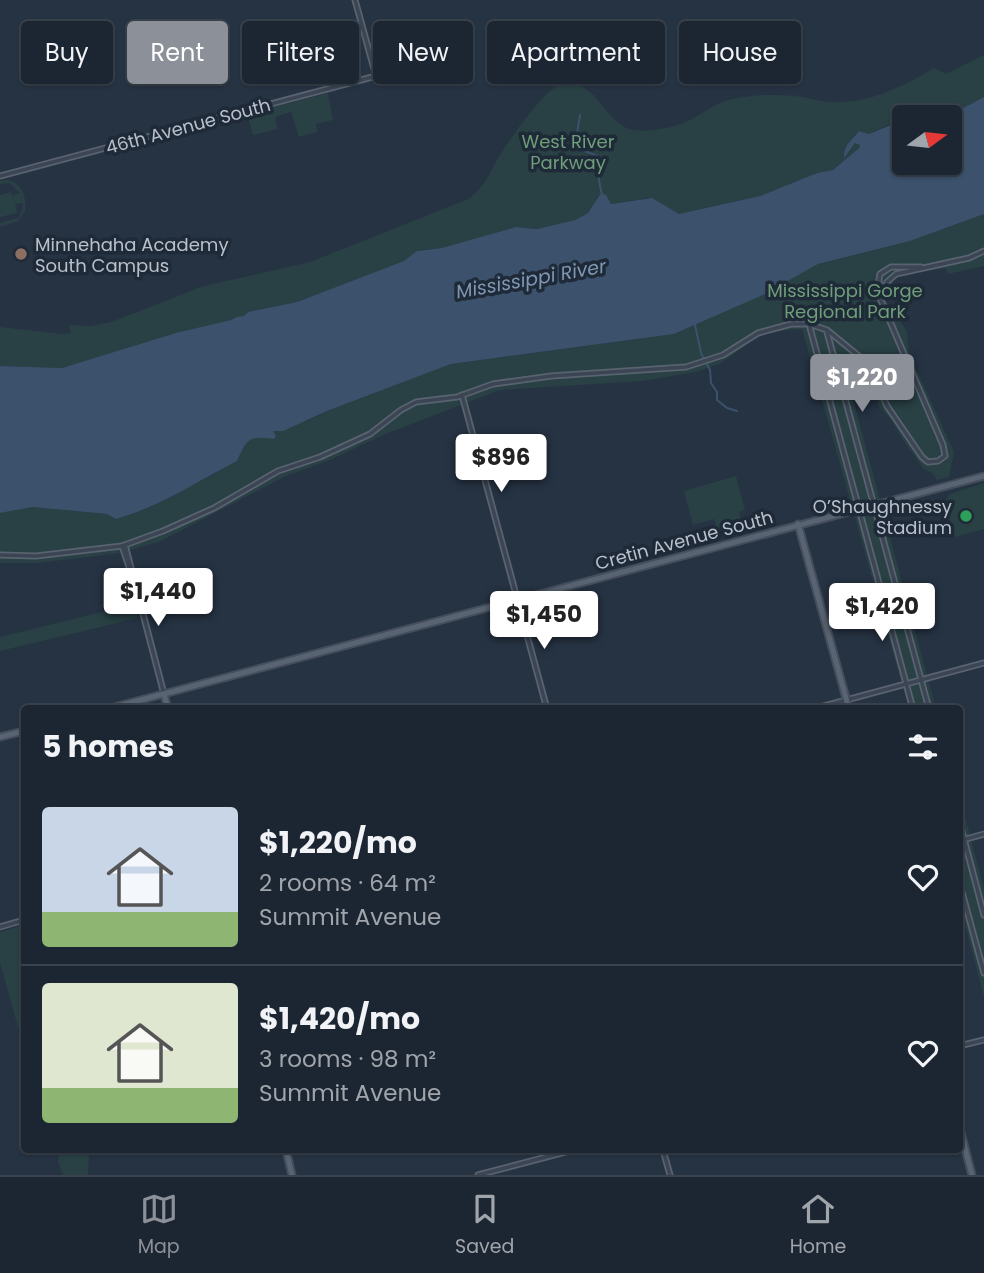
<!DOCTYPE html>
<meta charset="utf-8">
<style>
body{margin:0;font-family:Poppins,sans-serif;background:#29323e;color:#f1f3f6;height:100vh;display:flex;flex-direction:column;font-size:26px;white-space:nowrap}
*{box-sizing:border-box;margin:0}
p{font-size:23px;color:#a0a5ac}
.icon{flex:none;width:38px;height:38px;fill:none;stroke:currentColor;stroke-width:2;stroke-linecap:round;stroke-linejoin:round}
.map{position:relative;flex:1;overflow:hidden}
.panel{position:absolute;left:21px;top:705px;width:942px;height:448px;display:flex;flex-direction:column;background:#1c2632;border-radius:7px;box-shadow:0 2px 5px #0004,0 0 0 2px #3a434d}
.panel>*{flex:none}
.banner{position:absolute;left:21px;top:21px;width:943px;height:63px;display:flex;gap:14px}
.needle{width:46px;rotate:75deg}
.fabs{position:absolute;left:892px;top:105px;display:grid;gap:14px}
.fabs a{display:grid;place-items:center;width:70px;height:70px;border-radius:7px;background:#1c2632;box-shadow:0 2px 5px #0004,0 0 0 2px #3a434d;font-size:35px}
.price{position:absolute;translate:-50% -60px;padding:0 16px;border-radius:7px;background:#fff;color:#222;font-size:23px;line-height:46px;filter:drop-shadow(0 2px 4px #0008)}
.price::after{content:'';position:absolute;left:50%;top:42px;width:21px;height:16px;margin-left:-10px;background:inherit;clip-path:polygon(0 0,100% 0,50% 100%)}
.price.on{background:#8c9099;color:#fff}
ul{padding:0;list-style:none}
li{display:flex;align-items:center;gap:21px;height:175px;padding:0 21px}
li+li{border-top:2px solid #3a434d}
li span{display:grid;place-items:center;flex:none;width:196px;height:140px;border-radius:7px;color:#555}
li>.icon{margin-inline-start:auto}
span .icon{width:84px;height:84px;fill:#fffc;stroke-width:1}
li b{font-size:30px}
h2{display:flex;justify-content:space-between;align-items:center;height:84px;padding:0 21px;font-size:30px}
.pill{padding:0 24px;border-radius:7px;background:#1c2632;box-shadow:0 2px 5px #0004,0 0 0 2px #3a434d;font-size:24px;line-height:63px}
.pill.on{background:#8c9099;color:#fff}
.tabs{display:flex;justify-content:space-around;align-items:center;height:98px;border-top:2px solid #3a434d;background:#1c2632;font-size:19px;color:#a0a5ac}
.tabs a{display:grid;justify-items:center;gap:4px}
.tabs .on{color:#8c9099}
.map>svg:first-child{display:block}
.green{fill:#294144}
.water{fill:#3c516c}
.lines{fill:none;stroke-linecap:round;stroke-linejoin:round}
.stream{stroke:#3c516c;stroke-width:2}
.minor-casing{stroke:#596370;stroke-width:7}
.major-casing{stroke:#454e5c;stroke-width:9}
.minor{stroke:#3b4553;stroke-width:3.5}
.major{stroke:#596472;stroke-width:5}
.education-dot{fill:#8d6e63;stroke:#1f2a38;stroke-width:2.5}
.leisure-dot{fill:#2e9e5b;stroke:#1f2a38;stroke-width:2.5}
.labels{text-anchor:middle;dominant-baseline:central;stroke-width:7;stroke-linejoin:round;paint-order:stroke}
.street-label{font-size:18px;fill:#b8c0cc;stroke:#1f2a38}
.park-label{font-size:18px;fill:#6f9e79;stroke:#1f2a38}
.poi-label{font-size:18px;fill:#b8c0cc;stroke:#1f2a38;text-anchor:start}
.water-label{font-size:19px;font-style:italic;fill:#7f97b3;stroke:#1f2a38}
</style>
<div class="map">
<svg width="984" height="1175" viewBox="0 0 984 1175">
<rect width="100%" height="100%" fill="#263343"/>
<!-- green -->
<g class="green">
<path d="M 712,24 L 722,24 L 729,28 L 731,47 C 723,60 706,83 688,81 L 678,70 C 673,48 693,31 712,24 Z"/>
<path d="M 984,55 L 984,97 L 946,117 L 922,117 L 931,113 L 905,117 L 869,134 L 859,131 C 852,139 842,146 844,157 L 855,142 L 860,145 L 859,148 L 833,170 L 817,173 L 760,196 L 679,214 L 648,198 L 611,204 L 597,197 L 596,203 L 588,213 L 575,220 L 537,229 L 516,227 L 464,243 L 442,248 L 420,250 L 405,261 L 297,302 L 248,312 L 244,316 L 62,368 L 0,366 L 0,327 L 63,334 L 71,333 L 69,325 L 91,326 L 111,322 L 204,286 L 310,262 L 468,199 C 483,189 487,177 496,162 C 506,144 543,90 560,85 C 594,73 605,125 633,130 C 651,133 679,127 695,117 C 706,111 716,104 728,100 C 750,94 780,94 803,97 C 813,99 824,102 834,102 C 870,103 904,86 934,68 L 946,74 Z"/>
<path d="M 328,93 L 333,120 L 316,124 L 317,132 L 299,137 L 291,112 L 275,117 L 278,129 L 253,135 L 247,114 Z"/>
<path d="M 7,180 C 22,183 27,197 25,211 L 18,221 L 0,227 L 0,223 L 18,218 L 22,211 L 23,203 L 15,204 L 17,213 L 0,217 L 0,195 L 11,192 L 14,201 L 13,195 L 20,193 L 10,183 L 0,184 L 0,181 Z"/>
<path d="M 984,214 L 984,266 L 948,274 L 946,268 L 897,275 L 886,295 L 886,301 L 907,331 L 909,353 L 954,452 L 949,477 L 937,480 L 932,473 L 923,468 L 903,440 L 891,419 L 879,406 L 871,375 L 857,363 L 843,362 L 936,709 L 909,709 L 802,329 L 769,332 L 756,338 L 721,363 L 696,372 L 643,381 L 500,390 L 383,435 L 330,460 L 286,476 L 161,541 L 120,553 L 38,563 L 0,563 L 0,513 L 33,507 L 107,514 L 116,519 C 161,507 196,482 237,461 C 244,445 248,432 269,438 L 273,434 L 272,431 C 291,425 310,421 327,411 L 451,364 L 674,334 L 763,295 L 818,264 L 910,241 Z"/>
<path d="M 736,476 L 745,510 L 739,512 L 743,525 L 716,533 L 715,519 L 693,525 L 684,491 Z"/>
<path d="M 984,483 L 984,529 L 955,537 L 945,502 L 950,494 Z"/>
<path d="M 134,604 L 138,618 L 0,651 L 0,637 Z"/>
<path d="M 959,794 L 984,889 L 984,997 L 959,901 Z"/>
<path d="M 24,925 L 24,1048 L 0,963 L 0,932 Z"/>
<path d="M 59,1153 L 87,1153 L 89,1155 L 88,1175 L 63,1175 L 58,1161 Z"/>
</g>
<!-- water -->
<path class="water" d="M 984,97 L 984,214 L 910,241 L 818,264 L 763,295 L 674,334 L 451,364 L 327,411 L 283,431 L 273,431 L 276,436 L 274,439 C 248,435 247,439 237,461 C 196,482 162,506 116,519 L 107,514 L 33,507 L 0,513 L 0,366 L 62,368 L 176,333 L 231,320 L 237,317 L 244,316 L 248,312 L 297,302 L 404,261 L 417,251 L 442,248 L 516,227 L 537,229 L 575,220 L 588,213 L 601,193 L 606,195 L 611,204 L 652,198 L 679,214 L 760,196 L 817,173 L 833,170 L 859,148 L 860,145 L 855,143 L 844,158 C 843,145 851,141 859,131 L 869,134 L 905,119 L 905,131 L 891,136 L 901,141 L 905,140 L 905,163 L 950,163 L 950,117 L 946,117 Z"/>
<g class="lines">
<!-- stream -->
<g class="stream">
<path d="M 580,115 L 575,145 L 582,150 L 598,156 C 597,169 599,183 602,195"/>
<path d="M 695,325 L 701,353 L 710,370 L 711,383 L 717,392 L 717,400 L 727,408 L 737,411"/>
</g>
<defs>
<g id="minor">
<path d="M 0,176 L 376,76 L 355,0"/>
<path d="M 882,296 L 887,282 L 896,274 L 969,258 L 984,251"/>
<path d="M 809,324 L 913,709"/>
<path d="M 827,332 L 929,709"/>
<path d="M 462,395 L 547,709"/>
<path d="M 125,545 L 164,694"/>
<path d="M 122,546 L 129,567"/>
<path d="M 0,555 L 36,556 L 122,546 L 163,531 L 214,508 L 278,471 L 320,457 L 370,434 L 401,410 L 416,402 L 457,397 L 493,384 L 551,376 L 686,367 L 723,355 L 758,333 L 791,324 L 809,324 L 827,330 L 860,357 L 873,375 L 887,406 L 922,457 L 928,462 L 938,461 L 945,456 L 943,445 L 880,298 L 879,280 L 880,274 L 891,267 L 921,267"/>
<path d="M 813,709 L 984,663"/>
<path d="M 959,820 L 984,915"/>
<path d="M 959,841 L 984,834"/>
<path d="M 959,881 L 984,973"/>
<path d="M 0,927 L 24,920"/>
<path d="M 959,1046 L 984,1040"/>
<path d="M 663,1150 L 670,1175"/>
<path d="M 478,1175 L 573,1150"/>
</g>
<g id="major">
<path d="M 798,524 L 849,709"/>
<path d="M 164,694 L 168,709"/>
<path d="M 107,709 L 984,476"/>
<path d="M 0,737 L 24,731"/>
<path d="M 959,1125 L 972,1175"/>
<path d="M 286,1150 L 292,1175"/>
</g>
</defs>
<!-- minor casing -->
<use href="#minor" class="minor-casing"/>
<!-- major casing -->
<use href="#major" class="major-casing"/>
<!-- minor -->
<use href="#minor" class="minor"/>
<!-- major -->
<use href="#major" class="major"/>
</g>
<!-- markers -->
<circle class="education-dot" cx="21" cy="254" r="7"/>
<circle class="leisure-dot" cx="966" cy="516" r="7"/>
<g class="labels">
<!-- street labels -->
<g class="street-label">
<text transform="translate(188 126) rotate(-15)">46th Avenue South</text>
<text transform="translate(684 540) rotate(-15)">Cretin Avenue South</text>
</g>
<!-- park labels -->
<g class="park-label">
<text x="568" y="141">West River<tspan x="568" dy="21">Parkway</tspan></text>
<text x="845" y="290">Mississippi Gorge<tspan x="845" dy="21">Regional Park</tspan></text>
</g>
<!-- poi labels -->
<g class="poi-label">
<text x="35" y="244">Minnehaha Academy<tspan x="35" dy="21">South Campus</tspan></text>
<text x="952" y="506" text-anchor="end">O’Shaughnessy<tspan x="952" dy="21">Stadium</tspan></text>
</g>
<!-- water labels -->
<g class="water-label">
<text transform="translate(531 279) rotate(-10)">Mississippi River</text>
</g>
</g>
</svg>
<div class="fabs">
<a><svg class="needle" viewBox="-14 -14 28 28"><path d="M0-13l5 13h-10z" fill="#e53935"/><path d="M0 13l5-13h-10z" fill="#a0a5ac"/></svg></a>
</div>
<b class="price on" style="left:862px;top:414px">$1,220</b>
<b class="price" style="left:501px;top:494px">$896</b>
<b class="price" style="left:158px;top:628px">$1,440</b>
<b class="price" style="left:882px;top:643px">$1,420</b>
<b class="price" style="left:544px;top:651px">$1,450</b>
<div class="banner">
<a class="pill">Buy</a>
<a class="pill on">Rent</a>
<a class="pill">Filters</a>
<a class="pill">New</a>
<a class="pill">Apartment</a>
<a class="pill">House</a>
</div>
<section class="panel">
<h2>5 homes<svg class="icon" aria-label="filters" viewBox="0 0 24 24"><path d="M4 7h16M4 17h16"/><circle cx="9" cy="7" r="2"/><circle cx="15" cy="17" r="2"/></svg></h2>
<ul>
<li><span style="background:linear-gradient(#c9d6e8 75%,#8fb573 0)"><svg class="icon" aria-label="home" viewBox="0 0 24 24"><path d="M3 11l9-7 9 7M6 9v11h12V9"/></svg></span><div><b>$1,220/mo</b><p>2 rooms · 64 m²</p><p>Summit Avenue</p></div><svg class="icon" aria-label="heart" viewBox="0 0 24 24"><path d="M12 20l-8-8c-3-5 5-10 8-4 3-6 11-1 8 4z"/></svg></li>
<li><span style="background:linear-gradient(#dfe7d0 75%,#8fb573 0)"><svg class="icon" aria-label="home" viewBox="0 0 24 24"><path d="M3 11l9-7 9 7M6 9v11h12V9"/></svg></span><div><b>$1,420/mo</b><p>3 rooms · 98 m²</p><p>Summit Avenue</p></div><svg class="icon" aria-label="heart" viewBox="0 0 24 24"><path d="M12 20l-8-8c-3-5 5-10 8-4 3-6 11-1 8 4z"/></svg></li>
</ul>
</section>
</div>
<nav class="tabs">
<a class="on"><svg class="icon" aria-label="map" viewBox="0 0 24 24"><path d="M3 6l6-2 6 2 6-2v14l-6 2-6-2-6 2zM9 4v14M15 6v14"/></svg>Map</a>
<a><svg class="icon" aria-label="saved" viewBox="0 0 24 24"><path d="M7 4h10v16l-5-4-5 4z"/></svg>Saved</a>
<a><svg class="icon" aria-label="home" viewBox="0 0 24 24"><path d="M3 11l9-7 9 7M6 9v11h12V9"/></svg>Home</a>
</nav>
